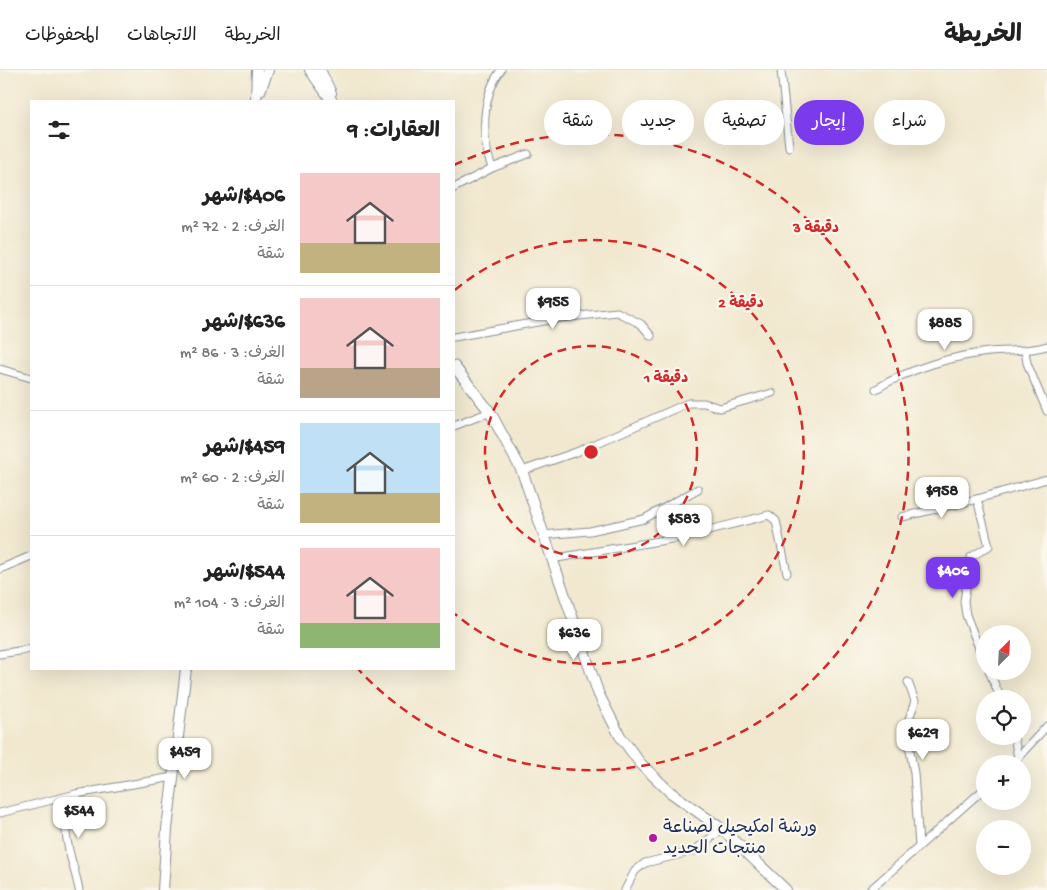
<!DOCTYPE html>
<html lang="ar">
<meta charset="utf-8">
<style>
body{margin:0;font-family:"Gochi Hand","Playpen Sans Arabic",sans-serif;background:#f2f2f2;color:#222;direction:rtl;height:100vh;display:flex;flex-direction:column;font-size:19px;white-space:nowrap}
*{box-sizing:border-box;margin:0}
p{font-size:16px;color:#767676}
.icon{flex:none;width:28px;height:28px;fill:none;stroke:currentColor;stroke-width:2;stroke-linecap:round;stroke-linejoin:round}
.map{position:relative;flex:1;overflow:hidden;direction:ltr}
.sheet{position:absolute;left:30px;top:30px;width:425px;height:570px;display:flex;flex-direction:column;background:#fff;border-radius:0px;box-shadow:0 5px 20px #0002;direction:rtl}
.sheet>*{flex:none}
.guide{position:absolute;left:470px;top:30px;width:475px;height:45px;direction:rtl;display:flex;gap:10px}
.needle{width:32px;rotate:24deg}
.fabs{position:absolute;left:976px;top:555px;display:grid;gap:10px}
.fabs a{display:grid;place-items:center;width:55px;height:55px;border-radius:50%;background:#fff;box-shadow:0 5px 20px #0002;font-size:25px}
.price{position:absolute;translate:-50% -42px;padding:0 11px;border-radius:10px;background:#fff;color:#222;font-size:16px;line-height:32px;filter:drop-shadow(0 1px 2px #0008)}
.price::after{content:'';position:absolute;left:50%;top:30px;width:15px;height:11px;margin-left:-8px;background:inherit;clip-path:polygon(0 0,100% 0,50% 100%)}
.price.on{background:#7c3aed;color:#fff}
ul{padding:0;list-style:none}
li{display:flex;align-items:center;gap:15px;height:125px;padding:0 15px}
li+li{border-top:1px solid #e0e0e0}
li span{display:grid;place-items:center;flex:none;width:140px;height:100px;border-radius:0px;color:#555}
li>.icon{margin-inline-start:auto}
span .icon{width:60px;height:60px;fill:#fffc;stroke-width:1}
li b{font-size:21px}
h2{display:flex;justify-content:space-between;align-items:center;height:60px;padding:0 15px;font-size:21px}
.chip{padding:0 18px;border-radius:22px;background:#fff;box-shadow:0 5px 20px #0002;font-size:18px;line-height:45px}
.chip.on{background:#7c3aed;color:#fff}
header{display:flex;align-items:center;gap:30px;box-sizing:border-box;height:70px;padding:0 25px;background:#fff;border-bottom:1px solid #e0e0e0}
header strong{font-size:24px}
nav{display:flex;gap:28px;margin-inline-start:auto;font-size:18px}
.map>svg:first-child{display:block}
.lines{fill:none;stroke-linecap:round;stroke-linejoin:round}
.street-casing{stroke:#868c96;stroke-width:9}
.secondary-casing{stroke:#868c96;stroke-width:12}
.street{stroke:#fff;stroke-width:7}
.secondary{stroke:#fff;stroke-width:10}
.ring{fill:none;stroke:#d62828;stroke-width:2.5;stroke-dasharray:9 6}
.poi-dot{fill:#b5179e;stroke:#fbf7ec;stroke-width:2}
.labels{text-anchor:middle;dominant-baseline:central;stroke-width:4.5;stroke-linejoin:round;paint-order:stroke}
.poi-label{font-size:18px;fill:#1b2f5e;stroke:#fbf7ec;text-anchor:start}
.centre{fill:#d62828;stroke:#fbf7ec;stroke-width:2.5}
.ring-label{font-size:15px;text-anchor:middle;font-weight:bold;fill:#d62828;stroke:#fbf7ec;stroke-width:4.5;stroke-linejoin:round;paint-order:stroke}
</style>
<header>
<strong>الخريطة</strong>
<nav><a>الخريطة</a><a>الاتجاهات</a><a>المحفوظات</a></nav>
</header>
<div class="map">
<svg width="1047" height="820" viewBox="0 0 1047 820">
<rect width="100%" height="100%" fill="#fbf7ec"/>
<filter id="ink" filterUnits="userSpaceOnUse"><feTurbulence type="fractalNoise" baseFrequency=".02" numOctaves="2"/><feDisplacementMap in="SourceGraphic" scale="10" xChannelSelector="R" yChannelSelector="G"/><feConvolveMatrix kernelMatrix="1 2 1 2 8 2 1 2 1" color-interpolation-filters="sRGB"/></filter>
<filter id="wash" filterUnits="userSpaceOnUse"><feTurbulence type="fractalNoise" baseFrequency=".0096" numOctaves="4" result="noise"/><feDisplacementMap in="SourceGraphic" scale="20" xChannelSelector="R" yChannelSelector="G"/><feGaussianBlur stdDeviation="1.12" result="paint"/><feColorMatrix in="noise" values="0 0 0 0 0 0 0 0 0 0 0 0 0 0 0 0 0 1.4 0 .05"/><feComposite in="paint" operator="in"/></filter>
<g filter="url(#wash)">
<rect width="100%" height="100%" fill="#f1e8cf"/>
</g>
<g filter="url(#ink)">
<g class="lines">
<defs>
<g id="street">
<path d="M 781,0 L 789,77"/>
<path d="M 492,98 C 481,68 481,27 501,0"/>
<path d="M 454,118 L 492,98 L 528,84"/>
<path d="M 454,267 L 560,248 L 617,242 L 641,254 L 651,266"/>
<path d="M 1025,281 L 1027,293 L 1047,341"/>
<path d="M 0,299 L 31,308"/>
<path d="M 876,319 C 909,299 952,286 989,282 C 1009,280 1028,282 1047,276"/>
<path d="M 454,356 L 490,342"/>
<path d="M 522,401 L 579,381 L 688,333 L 704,333 L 720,338 L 772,323"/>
<path d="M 902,447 L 977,429"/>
<path d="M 543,465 L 590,461 L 644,449 L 698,419"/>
<path d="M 551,489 L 677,468 L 769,445 L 776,451 L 787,503"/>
<path d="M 0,499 L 31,486"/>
<path d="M 0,584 L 31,579"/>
<path d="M 985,593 L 966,545 L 964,531 L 971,487 L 989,476 L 977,429 L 1047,409"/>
<path d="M 989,601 L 1001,629"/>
<path d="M 908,612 L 915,631 L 906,658 L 914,703 L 919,776"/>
<path d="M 1014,666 L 1018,688"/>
<path d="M 1012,694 L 1047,656"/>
<path d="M 76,724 C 79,737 66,745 66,757 C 65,776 76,801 79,820"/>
<path d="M 0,743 L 76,724 L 173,707"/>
<path d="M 625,820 L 635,801 L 645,793 L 694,781 L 722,759"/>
<path d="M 870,820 L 985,718"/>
</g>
<g id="secondary">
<path d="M 310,0 L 332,31"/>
<path d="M 320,0 L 331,23"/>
<path d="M 260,21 L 268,0"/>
<path d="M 256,31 L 257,0"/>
<path d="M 454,296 L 490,342 L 522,401 L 599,625 L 620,666 L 640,693 L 670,722 L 722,759 L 786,820"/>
<path d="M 163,820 L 167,759 L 186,599"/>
</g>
</defs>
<!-- street casing -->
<use href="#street" class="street-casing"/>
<!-- secondary casing -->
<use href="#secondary" class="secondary-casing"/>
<!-- street -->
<use href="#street" class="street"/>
<!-- secondary -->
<use href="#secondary" class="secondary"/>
</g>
</g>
<!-- distance rings -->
<g class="ring">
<circle cx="591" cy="382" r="106"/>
<path d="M455 220A212 212 0 1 1 455 544"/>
<path d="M454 95A318 318 0 1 1 358 599"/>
</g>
<!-- markers -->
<circle class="poi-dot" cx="653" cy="768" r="5"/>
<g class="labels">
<!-- poi labels -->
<g class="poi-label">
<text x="663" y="758">ورشة امكيحيل لصناعة<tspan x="663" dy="21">منتجات الحديد</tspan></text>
</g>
</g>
<circle cx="591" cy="382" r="8" class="centre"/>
<g class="ring-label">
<text x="816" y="162">3 دقيقة</text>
<text x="741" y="237">2 دقيقة</text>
<text x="666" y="312">1 دقيقة</text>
</g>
</svg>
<div class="fabs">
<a><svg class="needle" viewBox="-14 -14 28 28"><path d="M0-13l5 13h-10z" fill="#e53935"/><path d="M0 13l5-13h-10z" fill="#767676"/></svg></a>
<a><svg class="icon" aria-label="locate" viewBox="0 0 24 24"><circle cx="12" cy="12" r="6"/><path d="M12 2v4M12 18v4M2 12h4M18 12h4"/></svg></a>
<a>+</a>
<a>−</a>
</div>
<b class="price" style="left:553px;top:260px">$955</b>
<b class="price" style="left:945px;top:281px">$885</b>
<b class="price" style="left:942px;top:449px">$958</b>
<b class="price" style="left:684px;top:477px">$583</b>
<b class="price on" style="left:953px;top:529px">$406</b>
<b class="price" style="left:574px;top:591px">$636</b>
<b class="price" style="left:923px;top:691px">$629</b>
<b class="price" style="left:185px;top:710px">$459</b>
<b class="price" style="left:79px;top:769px">$544</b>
<div class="guide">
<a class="chip">شراء</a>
<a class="chip on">إيجار</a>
<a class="chip">تصفية</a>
<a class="chip">جديد</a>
<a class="chip">شقة</a>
</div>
<section class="sheet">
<h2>العقارات: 9<svg class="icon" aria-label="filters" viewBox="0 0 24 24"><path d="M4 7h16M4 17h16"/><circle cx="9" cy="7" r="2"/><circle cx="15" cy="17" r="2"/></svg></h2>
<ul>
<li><span style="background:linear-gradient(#f6c9c9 70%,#c2b280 0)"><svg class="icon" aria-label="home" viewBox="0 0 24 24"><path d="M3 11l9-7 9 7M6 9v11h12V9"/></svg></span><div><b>$406/شهر</b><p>الغرف: 2 · 72 m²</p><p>شقة</p></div></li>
<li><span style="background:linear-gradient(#f6c9c9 70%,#b9a48a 0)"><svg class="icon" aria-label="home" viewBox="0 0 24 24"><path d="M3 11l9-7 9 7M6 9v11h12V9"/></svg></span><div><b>$636/شهر</b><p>الغرف: 3 · 86 m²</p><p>شقة</p></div></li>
<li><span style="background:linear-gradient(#bfe0f5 70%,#c2b280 0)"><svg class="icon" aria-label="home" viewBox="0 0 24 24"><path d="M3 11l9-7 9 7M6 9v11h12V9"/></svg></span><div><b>$459/شهر</b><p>الغرف: 2 · 60 m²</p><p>شقة</p></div></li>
<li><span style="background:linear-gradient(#f6c9c9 75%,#8fb573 0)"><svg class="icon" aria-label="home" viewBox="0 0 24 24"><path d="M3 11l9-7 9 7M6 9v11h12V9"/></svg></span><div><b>$544/شهر</b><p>الغرف: 3 · 104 m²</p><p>شقة</p></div></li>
</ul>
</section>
</div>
